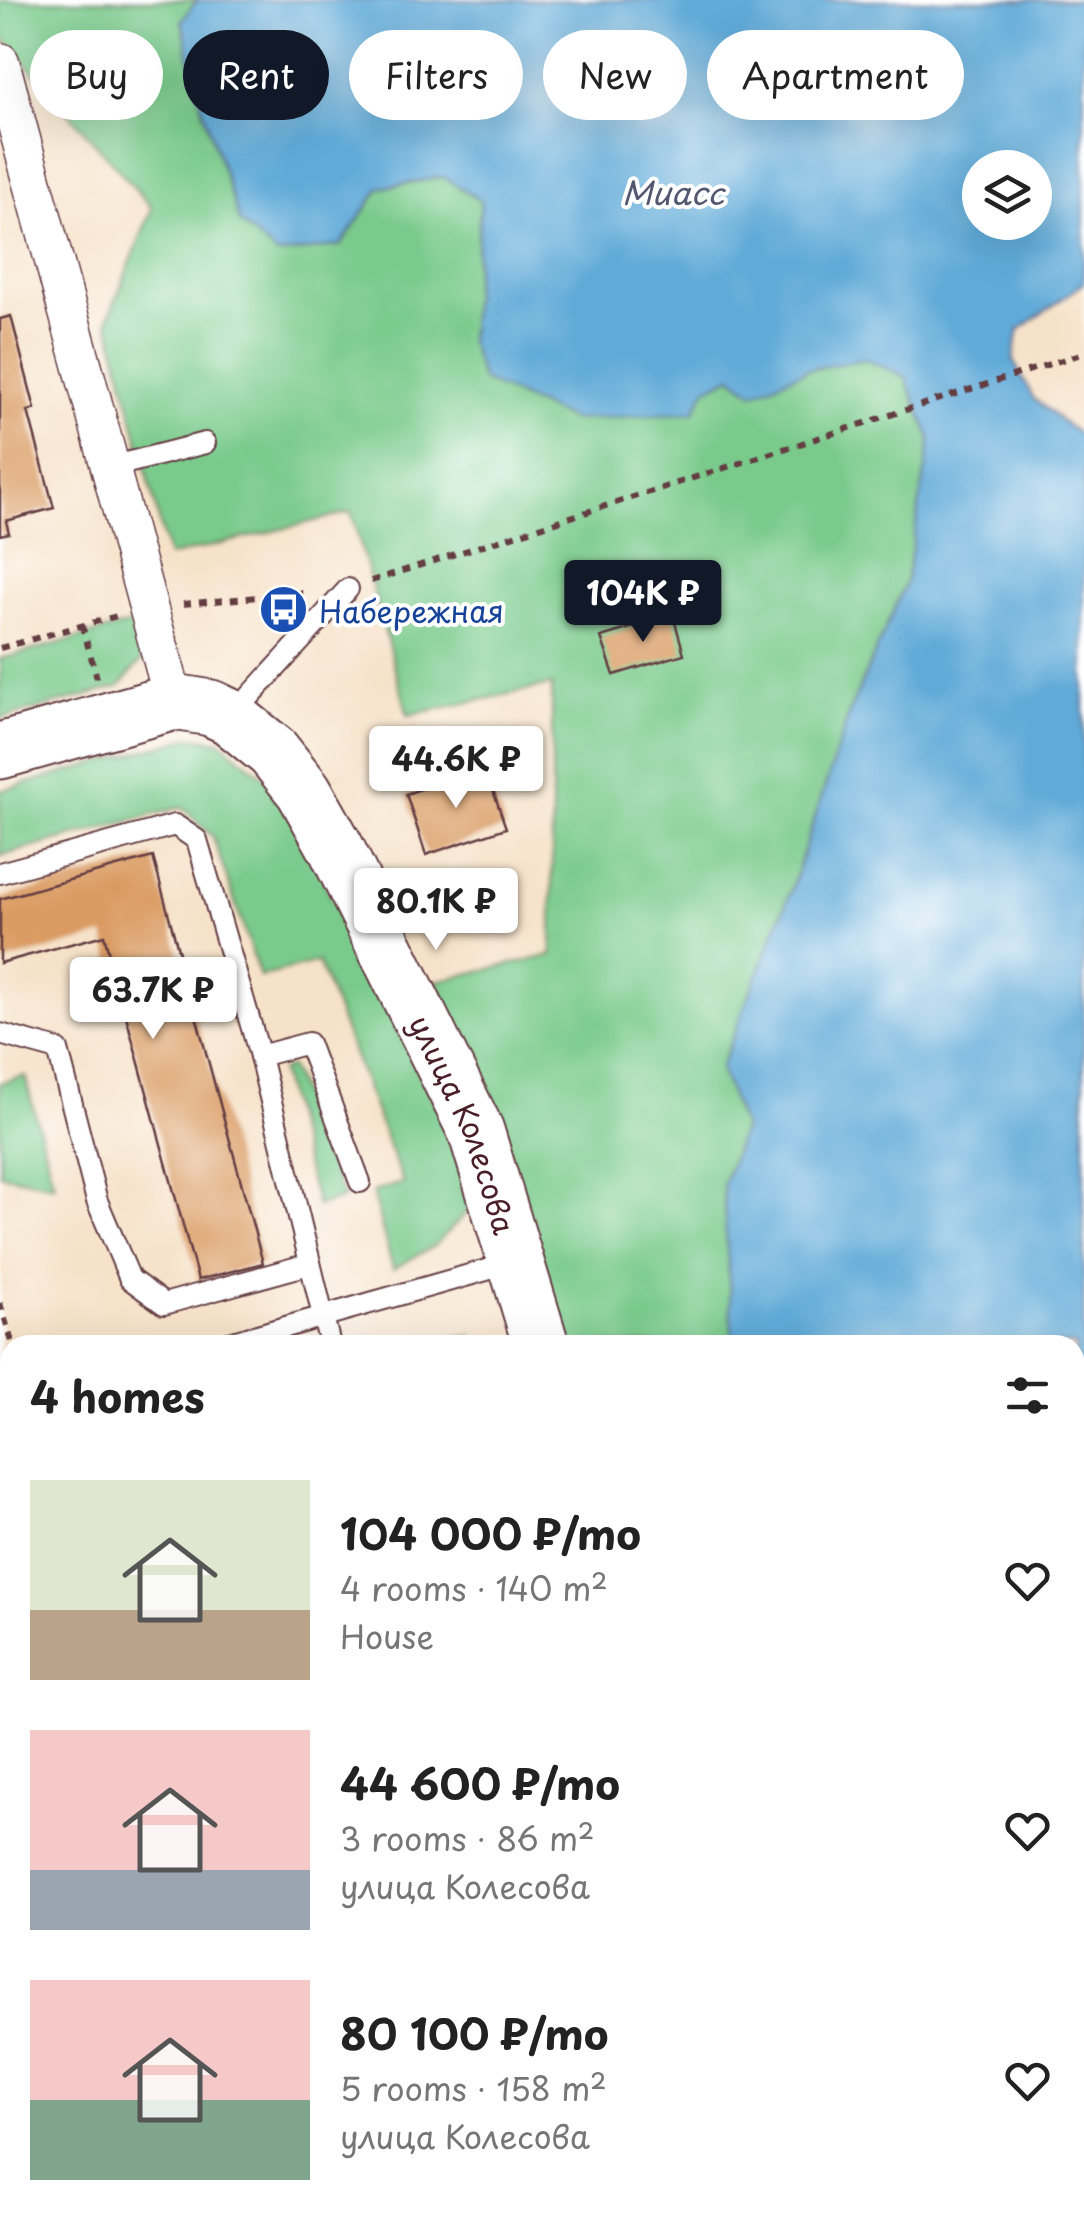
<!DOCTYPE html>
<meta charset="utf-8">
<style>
body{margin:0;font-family:"Playpen Sans",sans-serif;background:#f2f2f2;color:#222;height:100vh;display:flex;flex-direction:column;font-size:38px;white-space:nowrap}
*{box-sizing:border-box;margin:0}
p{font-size:32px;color:#767676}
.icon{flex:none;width:55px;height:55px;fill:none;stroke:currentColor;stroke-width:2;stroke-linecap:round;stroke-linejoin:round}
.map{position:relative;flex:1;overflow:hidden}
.drawer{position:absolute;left:0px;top:1335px;width:1085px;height:892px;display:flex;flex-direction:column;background:#fff;border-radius:30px 30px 0 0;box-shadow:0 10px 40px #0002}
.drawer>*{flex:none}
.banner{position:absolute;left:30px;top:30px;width:1025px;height:90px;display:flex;gap:20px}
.fabs{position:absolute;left:962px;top:150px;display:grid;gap:20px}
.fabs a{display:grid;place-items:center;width:90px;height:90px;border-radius:50%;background:#fff;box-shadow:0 10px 40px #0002;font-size:50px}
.price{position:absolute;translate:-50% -85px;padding:0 22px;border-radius:10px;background:#fff;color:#222;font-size:32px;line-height:65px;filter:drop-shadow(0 2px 5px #0008)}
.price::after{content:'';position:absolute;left:50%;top:60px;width:30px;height:22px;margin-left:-15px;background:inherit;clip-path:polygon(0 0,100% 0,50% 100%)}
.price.active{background:#111827;color:#fff}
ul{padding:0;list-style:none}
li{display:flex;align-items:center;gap:30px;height:250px;padding:0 30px}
li span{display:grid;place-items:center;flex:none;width:280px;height:200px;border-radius:0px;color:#555}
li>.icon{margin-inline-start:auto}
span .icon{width:120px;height:120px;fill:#fffc;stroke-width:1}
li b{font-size:42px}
h2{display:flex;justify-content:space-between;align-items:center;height:120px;padding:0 30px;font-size:42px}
.tag{padding:0 35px;border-radius:45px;background:#fff;box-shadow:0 10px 40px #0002;font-size:35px;line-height:90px}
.tag.active{background:#111827;color:#fff}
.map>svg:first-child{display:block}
.green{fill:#79ca8b;stroke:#62745b;stroke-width:2.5}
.water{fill:#61aad8;stroke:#566482;stroke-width:2.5;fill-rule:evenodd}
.building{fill:#da9b62}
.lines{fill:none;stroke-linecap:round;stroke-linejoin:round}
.lane-casing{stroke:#643c43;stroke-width:24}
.street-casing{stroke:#643c43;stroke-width:41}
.secondary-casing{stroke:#643c43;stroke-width:59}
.path{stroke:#643c43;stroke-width:6;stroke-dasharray:8 8;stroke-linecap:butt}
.lane{stroke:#fff;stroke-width:20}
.street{stroke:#fff;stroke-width:38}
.secondary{stroke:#fff;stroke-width:55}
.labels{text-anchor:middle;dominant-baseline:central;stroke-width:8;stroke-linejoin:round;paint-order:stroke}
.transit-label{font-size:30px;fill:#164399;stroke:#fff;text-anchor:start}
.street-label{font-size:30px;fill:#4a1f2b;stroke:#fff}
.water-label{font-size:32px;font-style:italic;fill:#535770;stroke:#fff}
</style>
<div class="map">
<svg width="1084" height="2226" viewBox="0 0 1084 2226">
<rect width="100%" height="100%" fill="#fff"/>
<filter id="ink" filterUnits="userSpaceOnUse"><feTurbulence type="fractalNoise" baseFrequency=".01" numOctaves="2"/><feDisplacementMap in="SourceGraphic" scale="20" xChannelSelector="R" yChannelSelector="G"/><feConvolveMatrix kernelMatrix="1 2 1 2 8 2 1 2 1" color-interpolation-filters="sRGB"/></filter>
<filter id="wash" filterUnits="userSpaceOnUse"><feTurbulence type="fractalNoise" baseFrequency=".0048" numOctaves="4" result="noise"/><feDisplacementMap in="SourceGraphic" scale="40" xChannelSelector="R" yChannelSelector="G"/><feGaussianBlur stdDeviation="2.25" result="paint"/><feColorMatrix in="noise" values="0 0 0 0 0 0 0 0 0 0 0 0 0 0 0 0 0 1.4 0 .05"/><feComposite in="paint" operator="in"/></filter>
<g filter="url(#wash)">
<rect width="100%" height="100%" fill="#f6e2c9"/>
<!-- green -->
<g class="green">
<path d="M 0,0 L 197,0 L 182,20 L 196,87 L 240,223 L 341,245 L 380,188 L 443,177 L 481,201 L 469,340 L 706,389 L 732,376 L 755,392 L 806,370 L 864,359 L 905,376 L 931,439 L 906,582 L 852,705 L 790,893 L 720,1069 L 743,1127 L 723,1185 L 733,1345 L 561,1345 L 492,1127 L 436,981 L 552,955 L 552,685 L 408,715 L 351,512 L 168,557 L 108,319 L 152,208 L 0,34 Z"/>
<path d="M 138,622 L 142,660 L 119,687 L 0,719 L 0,659 Z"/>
<path d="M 191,737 L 220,741 L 277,787 L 458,1149 L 469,1210 L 434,1246 L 393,1269 L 372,1192 L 403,1183 L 318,962 L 260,977 L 213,837 L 182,807 L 0,856 L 0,791 Z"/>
<path d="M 290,1067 L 344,1198 L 317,1206 L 280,1071 Z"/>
<path d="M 25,1076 L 54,1185 L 0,1174 L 0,1083 Z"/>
<path d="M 471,1335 L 474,1345 L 392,1345 Z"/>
<path d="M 817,2218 L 1005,2218 L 1007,2226 L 820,2226 Z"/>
</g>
<!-- water -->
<path class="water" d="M 197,0 L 1084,0 L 1084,283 L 1019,330 L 1013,360 L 1034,399 L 1084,439 L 1084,2226 L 1007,2226 L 1005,2218 L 1075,2218 L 1075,1345 L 733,1345 L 723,1185 L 743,1127 L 720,1069 L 790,893 L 852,705 L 906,582 L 931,439 L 905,376 L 864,359 L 806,370 L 754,393 L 731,376 L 706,389 L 694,412 L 572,420 L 482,380 L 469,340 L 481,201 L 443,177 L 380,188 L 341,245 L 277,255 L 240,223 L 196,87 L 182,20 ZM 980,168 L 1035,168 L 1035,222 L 980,222 Z"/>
<g id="blocks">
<!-- building -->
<g class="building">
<path d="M 11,316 L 35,409 L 28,411 L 54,508 L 6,521 L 9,533 L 0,535 L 0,319 Z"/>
<path d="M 673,615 L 684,654 L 614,675 L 601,637 Z"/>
<path d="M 485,767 L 506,828 L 426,855 L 406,794 Z"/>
<path d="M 153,857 L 263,1263 L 198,1280 L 104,935 L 0,963 L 0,899 Z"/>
<path d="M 10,2010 L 10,2218 L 54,2218 L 56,2226 L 0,2226 L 0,2012 Z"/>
<path d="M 266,2218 L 333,2218 L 333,2219 L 317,2223 L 318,2226 L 268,2226 Z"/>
<path d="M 419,2218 L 508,2218 L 510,2226 L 421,2226 Z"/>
</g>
</g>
</g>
<g filter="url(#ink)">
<use href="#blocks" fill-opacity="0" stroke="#643c43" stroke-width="2.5"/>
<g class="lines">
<defs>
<g id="lane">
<path d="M 111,467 L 205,443"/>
<path d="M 232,716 L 348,589"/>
<path d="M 0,873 L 175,825 L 197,840 L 260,1056 L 330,1345"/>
<path d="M 0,1034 L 58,1050 L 97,1201 L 130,1279 L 164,1304 L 309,1264"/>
<path d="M 260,1056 L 308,1043 L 360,1182"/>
<path d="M 222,1345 L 515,1262"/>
<path d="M 0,1409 L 10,1406"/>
<path d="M 0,1950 L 10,1947"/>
<path d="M 91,2218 L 92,2226"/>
<path d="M 198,2218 L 198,2226"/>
<path d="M 352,2218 L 354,2226"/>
<path d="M 394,2218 L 396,2226"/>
</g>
<path id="street" d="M 0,62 L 174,702"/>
<g id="secondary">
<path id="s1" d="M 0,751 L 174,702 L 211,708 L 230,717 L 273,752 L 304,791 L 336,848 L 476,1131 L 541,1345"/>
<path d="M 804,2218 L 806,2226"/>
</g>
</defs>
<!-- lane casing -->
<use href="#lane" class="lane-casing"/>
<!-- street casing -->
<use href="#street" class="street-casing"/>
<!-- secondary casing -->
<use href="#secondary" class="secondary-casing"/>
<!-- path -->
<g class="path">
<path d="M 371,581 L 1084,353"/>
<path d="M 183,604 L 310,592"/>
<path d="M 82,625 L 97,678"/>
<path d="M 0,648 L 117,616"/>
<path d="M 0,1303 L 13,1345"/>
</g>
<!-- lane -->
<use href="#lane" class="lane"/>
<!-- street -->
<use href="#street" class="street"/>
<!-- secondary -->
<use href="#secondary" class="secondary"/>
</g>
</g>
<!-- icons -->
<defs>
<symbol id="bus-disc" viewBox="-11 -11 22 22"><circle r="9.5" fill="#1a4fb4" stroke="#fff"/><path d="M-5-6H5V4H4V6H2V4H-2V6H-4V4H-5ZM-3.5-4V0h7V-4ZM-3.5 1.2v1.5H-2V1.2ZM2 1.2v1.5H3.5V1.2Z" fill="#fff"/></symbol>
</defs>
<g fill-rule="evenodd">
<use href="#bus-disc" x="256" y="582" width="55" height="55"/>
</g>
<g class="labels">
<!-- transit labels -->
<g class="transit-label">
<text x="319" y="610">Набережная</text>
</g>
<!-- street labels -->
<g class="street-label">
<text stroke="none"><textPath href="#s1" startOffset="715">улица Колесова</textPath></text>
</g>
<!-- water labels -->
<g class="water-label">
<text x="673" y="192">Миасс</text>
</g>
</g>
</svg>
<div class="fabs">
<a><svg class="icon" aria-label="layers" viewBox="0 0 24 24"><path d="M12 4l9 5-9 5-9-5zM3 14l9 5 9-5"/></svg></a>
</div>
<b class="price active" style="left:643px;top:645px">104K ₽</b>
<b class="price" style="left:456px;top:811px">44.6K ₽</b>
<b class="price" style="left:436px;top:953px">80.1K ₽</b>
<b class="price" style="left:153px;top:1042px">63.7K ₽</b>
<div class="banner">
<a class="tag">Buy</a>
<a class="tag active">Rent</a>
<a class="tag">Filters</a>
<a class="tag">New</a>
<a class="tag">Apartment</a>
</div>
<section class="drawer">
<h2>4 homes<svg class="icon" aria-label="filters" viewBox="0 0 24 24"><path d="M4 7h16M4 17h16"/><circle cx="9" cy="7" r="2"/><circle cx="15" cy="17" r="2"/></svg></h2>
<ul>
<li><span style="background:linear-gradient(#dfe7d0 65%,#b9a48a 0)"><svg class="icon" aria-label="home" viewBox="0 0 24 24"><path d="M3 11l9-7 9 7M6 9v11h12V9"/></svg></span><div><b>104 000 ₽/mo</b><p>4 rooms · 140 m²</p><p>House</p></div><svg class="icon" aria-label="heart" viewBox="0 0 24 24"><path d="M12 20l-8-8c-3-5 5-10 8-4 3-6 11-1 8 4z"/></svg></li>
<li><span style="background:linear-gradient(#f6c9c9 70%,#9aa5b1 0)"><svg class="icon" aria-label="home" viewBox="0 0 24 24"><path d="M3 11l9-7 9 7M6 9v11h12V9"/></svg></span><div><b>44 600 ₽/mo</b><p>3 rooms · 86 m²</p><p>улица Колесова</p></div><svg class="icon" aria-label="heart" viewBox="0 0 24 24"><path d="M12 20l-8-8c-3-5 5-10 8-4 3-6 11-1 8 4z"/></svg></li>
<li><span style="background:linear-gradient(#f6c9c9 60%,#7fa58c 0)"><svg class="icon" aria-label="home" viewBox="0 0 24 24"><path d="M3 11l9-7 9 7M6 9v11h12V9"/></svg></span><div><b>80 100 ₽/mo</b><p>5 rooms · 158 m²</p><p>улица Колесова</p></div><svg class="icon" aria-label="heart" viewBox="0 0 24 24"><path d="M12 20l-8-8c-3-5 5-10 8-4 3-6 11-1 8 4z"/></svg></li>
</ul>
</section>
</div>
